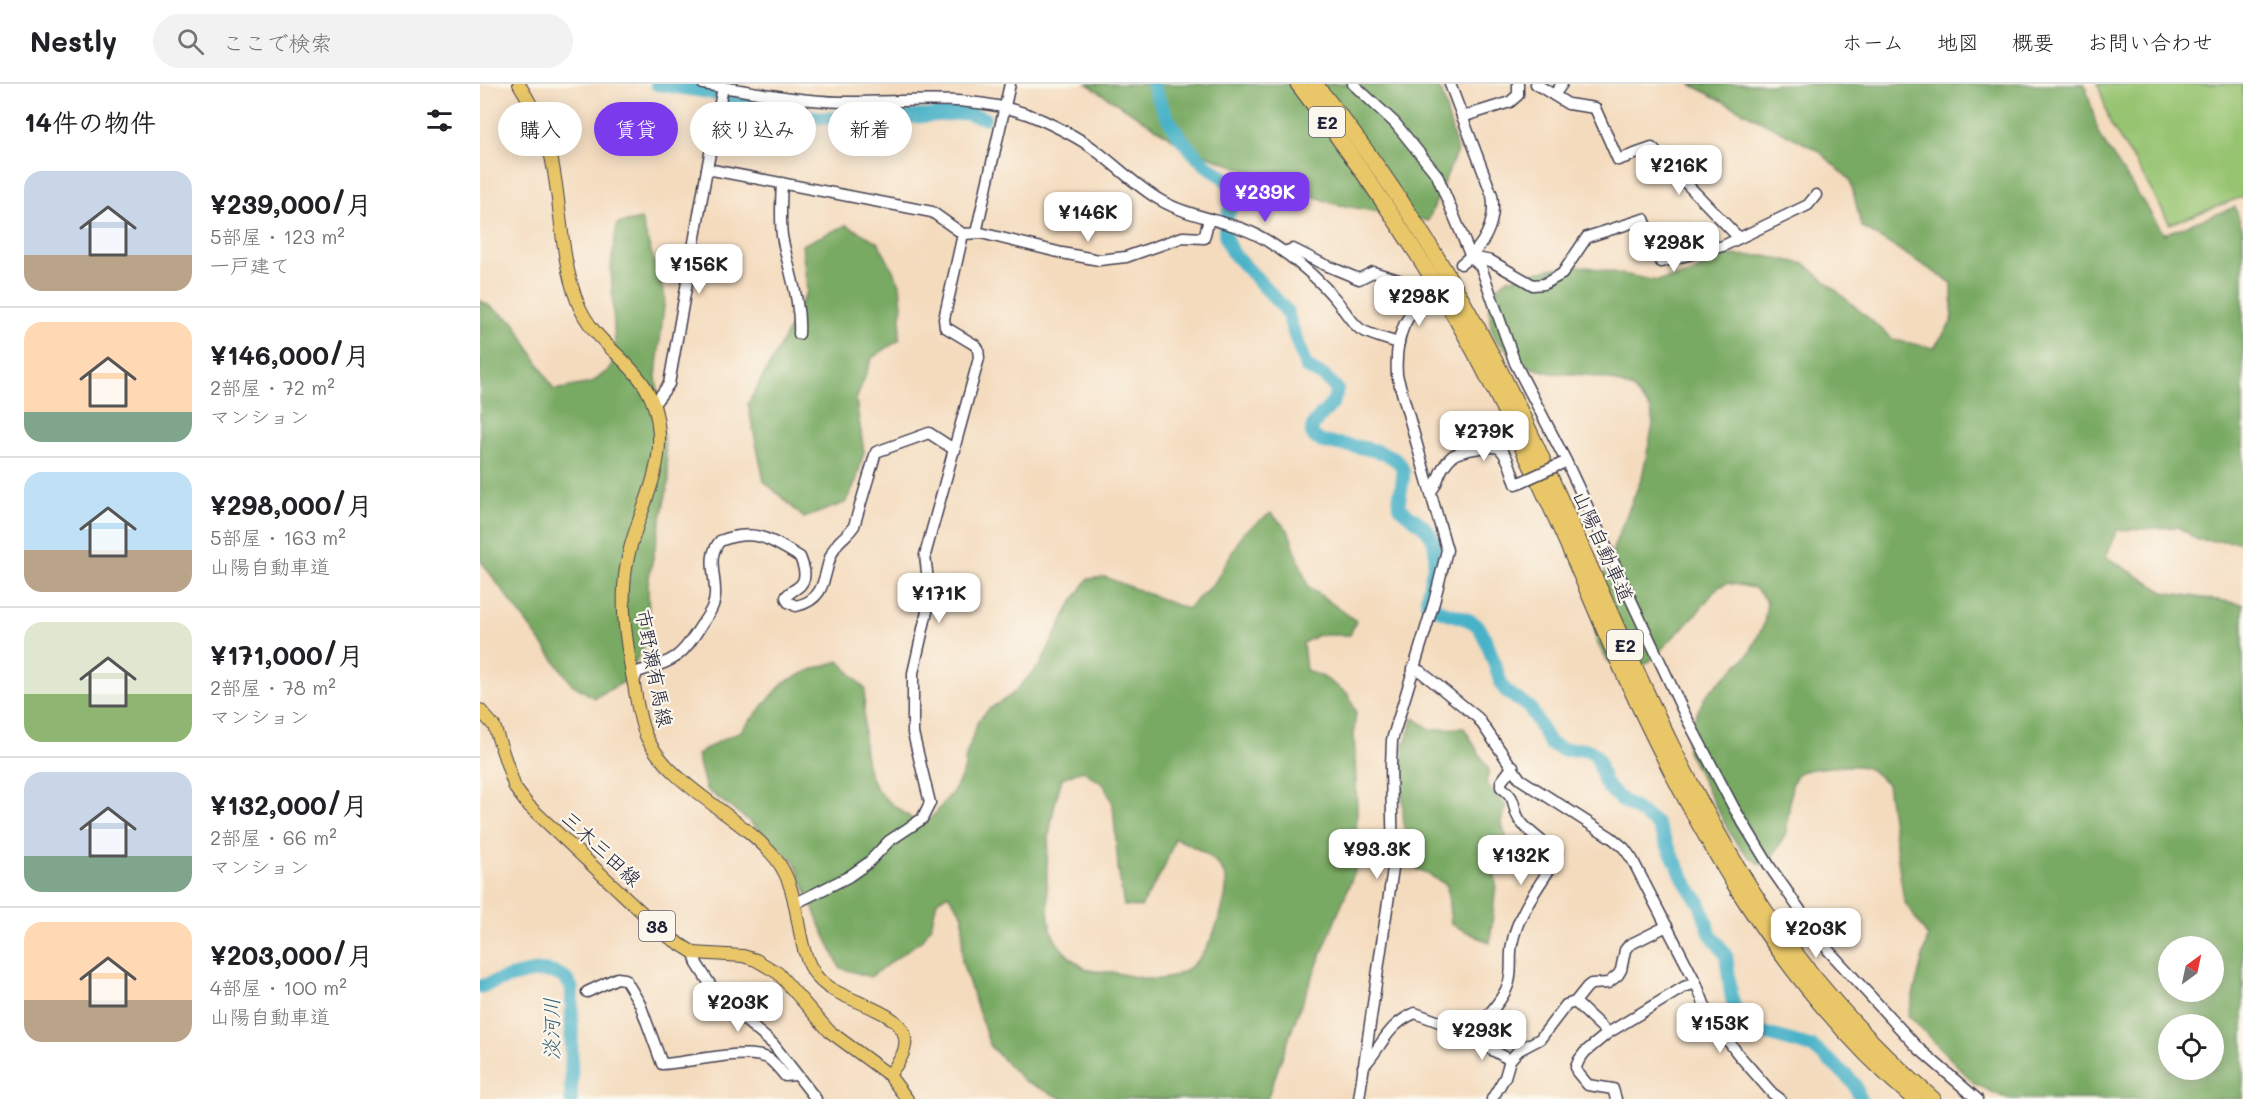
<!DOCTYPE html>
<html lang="ja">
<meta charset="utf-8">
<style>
body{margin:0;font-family:Mali,"Klee One",sans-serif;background:#f2f2f2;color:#202124;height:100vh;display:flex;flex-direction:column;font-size:22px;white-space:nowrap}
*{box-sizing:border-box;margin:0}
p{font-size:20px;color:#757577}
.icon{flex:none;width:33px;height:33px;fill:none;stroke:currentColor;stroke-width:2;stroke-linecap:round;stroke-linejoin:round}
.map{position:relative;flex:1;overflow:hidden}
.side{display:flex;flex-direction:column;background:#fff;width:480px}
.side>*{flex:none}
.hud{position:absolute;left:18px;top:18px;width:570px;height:54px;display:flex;gap:12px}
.needle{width:39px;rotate:33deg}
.fabs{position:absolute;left:1678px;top:852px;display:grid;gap:12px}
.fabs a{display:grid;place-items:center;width:66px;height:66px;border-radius:50%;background:#fff;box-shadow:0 3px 15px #0003;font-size:30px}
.price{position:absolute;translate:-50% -51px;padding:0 14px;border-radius:12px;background:#fff;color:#222;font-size:20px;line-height:39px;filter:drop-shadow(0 2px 3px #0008)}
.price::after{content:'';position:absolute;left:50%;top:36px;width:18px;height:14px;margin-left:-9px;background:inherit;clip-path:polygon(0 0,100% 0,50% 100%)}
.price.selected{background:#7c3aed;color:#fff}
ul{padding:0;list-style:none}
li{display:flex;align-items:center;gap:18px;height:150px;padding:0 24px}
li+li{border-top:2px solid #e0e0e0}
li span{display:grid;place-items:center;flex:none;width:168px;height:120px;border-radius:18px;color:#555}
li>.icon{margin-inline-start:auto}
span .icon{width:72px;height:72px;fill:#fffc;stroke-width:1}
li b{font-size:26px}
h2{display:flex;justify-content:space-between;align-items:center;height:72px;padding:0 24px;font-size:26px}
.pill{padding:0 21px;border-radius:27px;background:#fff;box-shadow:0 3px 15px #0003;font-size:21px;line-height:54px}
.pill.selected{background:#7c3aed;color:#fff}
header{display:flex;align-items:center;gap:36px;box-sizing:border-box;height:84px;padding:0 30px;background:#fff;border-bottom:2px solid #e0e0e0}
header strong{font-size:28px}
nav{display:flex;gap:33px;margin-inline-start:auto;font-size:21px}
.search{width:420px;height:54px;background:#f2f2f2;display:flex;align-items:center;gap:15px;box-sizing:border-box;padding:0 21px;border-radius:33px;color:#757577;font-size:22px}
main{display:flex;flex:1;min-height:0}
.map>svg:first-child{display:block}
.green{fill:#97c471;stroke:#5c7356;stroke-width:1.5}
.forest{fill:#79aa63;stroke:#4e664f;stroke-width:1.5;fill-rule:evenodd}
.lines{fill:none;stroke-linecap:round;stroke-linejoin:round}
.river{stroke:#49b2c8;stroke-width:14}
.minor-casing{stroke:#423e4f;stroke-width:13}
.major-casing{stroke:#423e4f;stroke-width:14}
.highway-casing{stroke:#423e4f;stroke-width:17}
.minor{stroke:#fff;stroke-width:10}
.major{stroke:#e9c769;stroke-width:12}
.highway{stroke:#e9c769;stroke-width:15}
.minor-bridge-casing{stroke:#423e4f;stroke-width:13;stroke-linecap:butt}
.minor-bridge{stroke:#fff;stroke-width:10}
.labels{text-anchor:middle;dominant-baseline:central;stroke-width:4.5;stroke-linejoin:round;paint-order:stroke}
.shield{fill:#fbf7ec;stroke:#636270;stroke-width:1.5}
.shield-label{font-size:18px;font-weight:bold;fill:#22223b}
.street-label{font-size:20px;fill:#22223b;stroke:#fbf7ec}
.water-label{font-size:21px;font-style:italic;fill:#325c73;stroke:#fbf7ec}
</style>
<header>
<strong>Nestly</strong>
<div class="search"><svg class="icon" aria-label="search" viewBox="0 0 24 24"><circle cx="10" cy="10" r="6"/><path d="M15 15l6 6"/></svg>ここで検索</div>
<nav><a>ホーム</a><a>地図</a><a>概要</a><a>お問い合わせ</a></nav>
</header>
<main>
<section class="side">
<h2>14件の物件<svg class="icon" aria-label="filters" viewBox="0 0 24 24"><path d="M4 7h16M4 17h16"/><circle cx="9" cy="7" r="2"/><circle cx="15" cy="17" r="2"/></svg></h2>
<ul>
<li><span style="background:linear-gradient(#c9d6e8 70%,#b9a48a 0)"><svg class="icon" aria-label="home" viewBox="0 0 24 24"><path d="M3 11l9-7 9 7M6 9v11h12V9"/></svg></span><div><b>¥239,000/月</b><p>5部屋 · 123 m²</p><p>一戸建て</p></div></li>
<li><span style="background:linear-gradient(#ffd9b3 75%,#7fa58c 0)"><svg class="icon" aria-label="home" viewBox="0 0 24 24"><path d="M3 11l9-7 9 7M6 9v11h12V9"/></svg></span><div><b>¥146,000/月</b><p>2部屋 · 72 m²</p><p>マンション</p></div></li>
<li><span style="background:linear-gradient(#bfe0f5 65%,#b9a48a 0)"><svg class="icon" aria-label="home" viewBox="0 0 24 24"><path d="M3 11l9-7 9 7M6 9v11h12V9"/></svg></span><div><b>¥298,000/月</b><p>5部屋 · 163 m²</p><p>山陽自動車道</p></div></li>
<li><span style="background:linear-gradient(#dfe7d0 60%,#8fb573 0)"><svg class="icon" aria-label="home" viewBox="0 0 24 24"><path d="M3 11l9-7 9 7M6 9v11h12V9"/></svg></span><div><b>¥171,000/月</b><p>2部屋 · 78 m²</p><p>マンション</p></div></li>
<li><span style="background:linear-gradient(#c9d6e8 70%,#7fa58c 0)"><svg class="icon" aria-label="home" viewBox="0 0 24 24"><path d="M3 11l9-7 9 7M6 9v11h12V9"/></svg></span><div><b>¥132,000/月</b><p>2部屋 · 66 m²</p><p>マンション</p></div></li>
<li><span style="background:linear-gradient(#ffd9b3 65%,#b9a48a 0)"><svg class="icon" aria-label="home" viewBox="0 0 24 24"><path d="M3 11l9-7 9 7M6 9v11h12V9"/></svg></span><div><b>¥203,000/月</b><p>4部屋 · 100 m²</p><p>山陽自動車道</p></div></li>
</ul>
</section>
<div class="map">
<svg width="1763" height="1015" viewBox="0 0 1763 1015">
<rect width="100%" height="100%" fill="#fbf7ec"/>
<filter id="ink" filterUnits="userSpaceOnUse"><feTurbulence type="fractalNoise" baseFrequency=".0167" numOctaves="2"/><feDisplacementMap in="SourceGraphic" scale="12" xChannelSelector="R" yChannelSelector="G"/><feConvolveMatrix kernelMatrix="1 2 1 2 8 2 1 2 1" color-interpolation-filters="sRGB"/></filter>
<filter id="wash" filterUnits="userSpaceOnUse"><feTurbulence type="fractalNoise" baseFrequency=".008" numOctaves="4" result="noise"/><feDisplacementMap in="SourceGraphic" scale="24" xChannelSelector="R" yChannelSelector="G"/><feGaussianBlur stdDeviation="1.35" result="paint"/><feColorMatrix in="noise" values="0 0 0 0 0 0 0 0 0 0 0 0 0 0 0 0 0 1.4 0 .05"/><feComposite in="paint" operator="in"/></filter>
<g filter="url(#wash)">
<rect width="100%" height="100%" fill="#f4dbbe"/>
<!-- green -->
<path class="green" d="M 1618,0 L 1763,0 L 1763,115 L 1762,113 L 1690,140 L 1658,83 L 1631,41 Z"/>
<!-- forest -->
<g class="forest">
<path d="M 607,0 L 955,0 L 962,9 L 977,67 L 948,137 L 854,120 L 705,63 Z"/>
<path d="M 1210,0 L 1605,0 L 1619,51 L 1684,150 L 1755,123 L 1763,146 L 1763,458 L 1718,456 L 1698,443 L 1637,446 L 1626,473 L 1684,508 L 1763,520 L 1763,1015 L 1527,1015 L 1495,1000 L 1428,931 L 1448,853 L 1424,817 L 1407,700 C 1401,694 1394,686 1384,683 C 1372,680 1329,684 1318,689 L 1312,700 L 1306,750 L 1287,781 L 1280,780 L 1268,772 L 1252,753 L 1207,667 L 1207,649 L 1226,611 L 1269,570 L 1284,540 L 1287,518 L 1275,504 L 1247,499 L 1237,504 L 1217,529 L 1170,577 L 1153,587 L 1137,583 L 1127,576 L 1116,557 L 1113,524 L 1136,457 L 1162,393 L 1173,341 L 1171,326 L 1153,305 L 1134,297 L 1107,291 L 1072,289 L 1052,284 L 1040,277 L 1016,256 L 1011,244 L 1008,210 L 1028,195 L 1074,184 L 1102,182 L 1177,197 L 1214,189 L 1236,171 L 1285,172 L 1325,180 L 1414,256 L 1454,264 L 1472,237 L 1472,199 L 1382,143 L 1370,96 L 1339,67 ZM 1689,862 L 1734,862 L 1734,908 L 1689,908 ZM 1689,940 L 1734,940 L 1734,986 L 1689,986 Z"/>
<path d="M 161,135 L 185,213 L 176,292 L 189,396 L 168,498 L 169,552 L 146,597 L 114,614 L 92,600 L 0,476 L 0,216 L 34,238 L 74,306 L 111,299 L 131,284 L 135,262 L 131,182 L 137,140 Z"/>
<path d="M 366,141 L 398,158 L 420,200 L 422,223 L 419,256 L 392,274 L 376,316 L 384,368 L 376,397 L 365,419 L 324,434 L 284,397 L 268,320 L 309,245 L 327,207 L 322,161 Z"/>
<path d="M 791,429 L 808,446 L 828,502 L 876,537 L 870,551 L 838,551 L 823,559 L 826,586 L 843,593 L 867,609 L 876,628 L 874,648 L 877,724 L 875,787 L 819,926 L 787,1015 L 583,1015 L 544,997 L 510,962 L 482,878 L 483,831 L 468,810 L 457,817 L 451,842 L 442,856 L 390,893 L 360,884 L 337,834 L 314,777 L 269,737 L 226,705 L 217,671 L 236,659 L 261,647 L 304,598 L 333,585 L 359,577 L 385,605 C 384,636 379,678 397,705 C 403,716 426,729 436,738 L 445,738 L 454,731 L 475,705 L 484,687 L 486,672 L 498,637 L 509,625 L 530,612 L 560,581 L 591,520 L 608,495 L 625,493 L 707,525 L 735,498 L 763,449 ZM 602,686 L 624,701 L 633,720 L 638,783 L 644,822 L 661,823 L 684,784 L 695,754 C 714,763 736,771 745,792 C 751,808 734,852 725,866 C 718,878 707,887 694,892 C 675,899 656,893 636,889 C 627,887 613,889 605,884 C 592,877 576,862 572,848 C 568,838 568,826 568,816 C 564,773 569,735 582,694 Z"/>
<path d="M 934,634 L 950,645 L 984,644 L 1009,686 L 1006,699 L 1027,723 L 1021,738 L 1030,764 L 1012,766 L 1016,800 L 1010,859 L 971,840 L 967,801 L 942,787 L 926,782 L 921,688 L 924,661 Z"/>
</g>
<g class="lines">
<!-- river -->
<g class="river">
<path d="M 177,0 L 236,9"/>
<path d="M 673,0 C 683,31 701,59 726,81 C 734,87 746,93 751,102 C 762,122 732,135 752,168 L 806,226 L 826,283 L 845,293 L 857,305 C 856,310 855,315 852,320 C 843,331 817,348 843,358 C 862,361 915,364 922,384 C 926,395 918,410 919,422 C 926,432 939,436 947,446 C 965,467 948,495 947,518 C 966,533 978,529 994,539 C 1006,546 1016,587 1022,602 L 1028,609 L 1050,624 L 1070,660 L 1084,666 L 1105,665 L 1112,668 L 1117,673 L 1124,697 L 1128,703 L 1139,714 L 1177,740 L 1206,799 L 1220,820 L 1230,849 L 1246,871 L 1251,911 L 1255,926 L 1262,937 L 1273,946 L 1333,963 L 1368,993 L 1375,1001 L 1380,1015"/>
<path d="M 247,12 L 303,29 L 341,34 L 403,35 L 486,29 L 504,34"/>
<path d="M 0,903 C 25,895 78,871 92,905 L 91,1015"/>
</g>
</g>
</g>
<g filter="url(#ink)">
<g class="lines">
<defs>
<g id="minor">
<path d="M 223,0 C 269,7 316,17 363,18 C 431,19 500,7 564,37 C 581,45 600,54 615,66 C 637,82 656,102 680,116 C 714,136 756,136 789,158 C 814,174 839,195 857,217 C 865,227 870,237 880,245 C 892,252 906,255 919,259"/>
<path d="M 873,0 L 915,39 L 957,91 L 991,173 L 1001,183 L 1035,279 L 1086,377 L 1205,631 L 1254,724 L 1290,783 L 1348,866 L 1438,964 L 1497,1015"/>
<path d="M 970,0 L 1012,111 C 1017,139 1003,164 981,180"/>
<path d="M 1056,0 L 1088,20 L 1115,24 L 1138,76 L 1172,64 L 1259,154"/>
<path d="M 1074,11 L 1082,0"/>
<path d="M 982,33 L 1030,18 L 1038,11 L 1038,0"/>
<path d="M 227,85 L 452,128 L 483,150 L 501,149 L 582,169 L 619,176 L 646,173 L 703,153 L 724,154 L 729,135"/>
<path d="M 302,99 C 301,117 300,134 302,152 C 308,185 321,216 319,250"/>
<path d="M 496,149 L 530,0"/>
<path d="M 804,168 L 813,165 L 843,180 L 879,195 L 893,188 L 925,198 L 940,218"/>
<path d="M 992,173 L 1011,177 L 1053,201 L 1064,200 L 1082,190 L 1107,153 L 1164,135 L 1181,178 L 1243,162 L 1328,121 L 1336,111"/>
<path d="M 174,320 L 189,300 L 227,85 L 243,3"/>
<path d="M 951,407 C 958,400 958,390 964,382 C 966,379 971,373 974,371 C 981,367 1013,360 1020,365 C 1029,373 1032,389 1036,400 L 1041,398"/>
<path d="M 933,584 L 940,587 L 998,634 L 1040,695 L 1132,754 L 1144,764 L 1152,775 L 1216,899 L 1228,930 L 1258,970 L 1292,1009 L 1300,1015"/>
<path d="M 154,598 L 157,588 C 196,576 200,575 222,540 C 228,531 235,522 235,511 C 236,491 226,473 240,457 C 275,443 291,456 320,473 C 324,483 329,496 317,504 C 313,507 309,508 306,513 L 308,518 L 316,522 C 353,514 340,481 358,459 C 364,452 368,451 374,442 L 396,368 L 449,349 L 475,366"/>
<path d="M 316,819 L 368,793 L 388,779 L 409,757 L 442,735 L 450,719 L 433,649 L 433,589 L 450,514 L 445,471 L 499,274 L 498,265 L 495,261 L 465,243 L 464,235 L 483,150"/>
<path d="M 214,869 L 217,880 L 239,914 L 293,960 L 336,1015"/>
<path d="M 107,908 L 137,894 L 145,895 L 160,920 L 182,980 C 208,979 268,963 289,975 C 295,979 300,986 305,992 L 315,991"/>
<path d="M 1095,918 L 1128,949"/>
<path d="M 989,953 C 1001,939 1022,918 1028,901 C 1033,889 1029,873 1032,860 C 1038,829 1058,803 1075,777 L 1077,770 C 1066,759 1050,750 1041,738 C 1030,724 1040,717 1021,703 L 1021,698 L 1033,682"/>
<path d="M 883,983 C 904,960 906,942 935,929 L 970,942 L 1030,976"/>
<path d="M 879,1015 L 913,784 L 911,681 L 912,656 L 954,518 L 967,466 L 917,291 C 915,261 921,231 948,213"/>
<path d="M 1012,1015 L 1025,993 L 1030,976 L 1039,966 L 1060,955 L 1086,921 L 1095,918 L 1107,903 L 1111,900 L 1128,899 L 1138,891 L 1141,886 L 1145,866 L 1149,861 L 1187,842"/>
<path d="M 1136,1015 L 1133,1005 L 1108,1001 L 1097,988 L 1096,983 L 1099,976 L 1105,968 L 1128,949 L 1204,903 L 1216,899"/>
</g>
<g id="major">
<path d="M 39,0 C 52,21 64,44 70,68 C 82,117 79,170 97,217 C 118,273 176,279 179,351 C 181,392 158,430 149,469 C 138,513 146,557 154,601 C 157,618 159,636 166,652 C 190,703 261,731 296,775 C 324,811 312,862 338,894 C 360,921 437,925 424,966 C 422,975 414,984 409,991"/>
<path d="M 0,626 L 14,642 L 35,704 L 47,720 L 187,852 L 214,869 L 263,872 L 276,876 L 298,889 L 349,947 L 409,991 L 427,1015"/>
</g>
<g id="highway">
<path d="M 818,0 C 883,84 942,172 993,265 C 1017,309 1038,355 1060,400 C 1085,452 1107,506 1130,559 C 1205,727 1293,894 1434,1015"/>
<path d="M 835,0 C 915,99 984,210 1039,325 C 1121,497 1185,679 1292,837 C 1338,904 1392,962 1453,1015"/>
</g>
</defs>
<!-- minor casing -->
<use href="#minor" class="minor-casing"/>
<!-- major casing -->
<use href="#major" class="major-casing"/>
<!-- highway casing -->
<use href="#highway" class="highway-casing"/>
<!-- minor -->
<use href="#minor" class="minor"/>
<!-- major -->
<use href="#major" class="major"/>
<!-- highway -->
<use href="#highway" class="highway"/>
<defs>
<path id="minor-bridge" d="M 1041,398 L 1083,379"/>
</defs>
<!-- minor-bridge casing -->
<use href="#minor-bridge" class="minor-bridge-casing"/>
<!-- minor-bridge -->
<use href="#minor-bridge" class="minor-bridge"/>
</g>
</g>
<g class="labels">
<!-- shield labels -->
<g class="shield">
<rect x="829" y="23" width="36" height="30" rx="4.5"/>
<rect x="1127" y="546" width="36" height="30" rx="4.5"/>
<rect x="159" y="827" width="36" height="30" rx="4.5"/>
</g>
<g class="shield-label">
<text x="847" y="38">E2</text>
<text x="1145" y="561">E2</text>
<text x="177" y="842">38</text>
</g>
<!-- street labels -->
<g class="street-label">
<text transform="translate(1124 462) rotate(66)">山陽自動車道</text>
<text transform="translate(175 584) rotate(79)">市野瀬有馬線</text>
<text transform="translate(122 764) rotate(43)">三木三田線</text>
</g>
<!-- water labels -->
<g class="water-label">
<text transform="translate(70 945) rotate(-90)">淡河川</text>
</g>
</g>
</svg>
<div class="fabs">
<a><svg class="needle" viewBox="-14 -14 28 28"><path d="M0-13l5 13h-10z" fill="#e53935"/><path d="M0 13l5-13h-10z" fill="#757577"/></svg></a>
<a><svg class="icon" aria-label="locate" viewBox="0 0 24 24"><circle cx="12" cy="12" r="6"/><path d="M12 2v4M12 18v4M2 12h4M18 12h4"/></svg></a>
</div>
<b class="price" style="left:1199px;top:112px">¥216K</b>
<b class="price selected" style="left:785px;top:139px">¥239K</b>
<b class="price" style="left:608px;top:159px">¥146K</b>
<b class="price" style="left:1194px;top:189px">¥298K</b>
<b class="price" style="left:219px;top:211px">¥156K</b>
<b class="price" style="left:939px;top:243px">¥298K</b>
<b class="price" style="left:1004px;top:378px">¥279K</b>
<b class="price" style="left:459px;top:540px">¥171K</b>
<b class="price" style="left:897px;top:796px">¥93.3K</b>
<b class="price" style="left:1041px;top:802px">¥132K</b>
<b class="price" style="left:1336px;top:875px">¥203K</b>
<b class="price" style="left:258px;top:949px">¥203K</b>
<b class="price" style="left:1240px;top:970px">¥153K</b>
<b class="price" style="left:1002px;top:977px">¥293K</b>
<div class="hud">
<a class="pill">購入</a>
<a class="pill selected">賃貸</a>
<a class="pill">絞り込み</a>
<a class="pill">新着</a>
</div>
</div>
</main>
